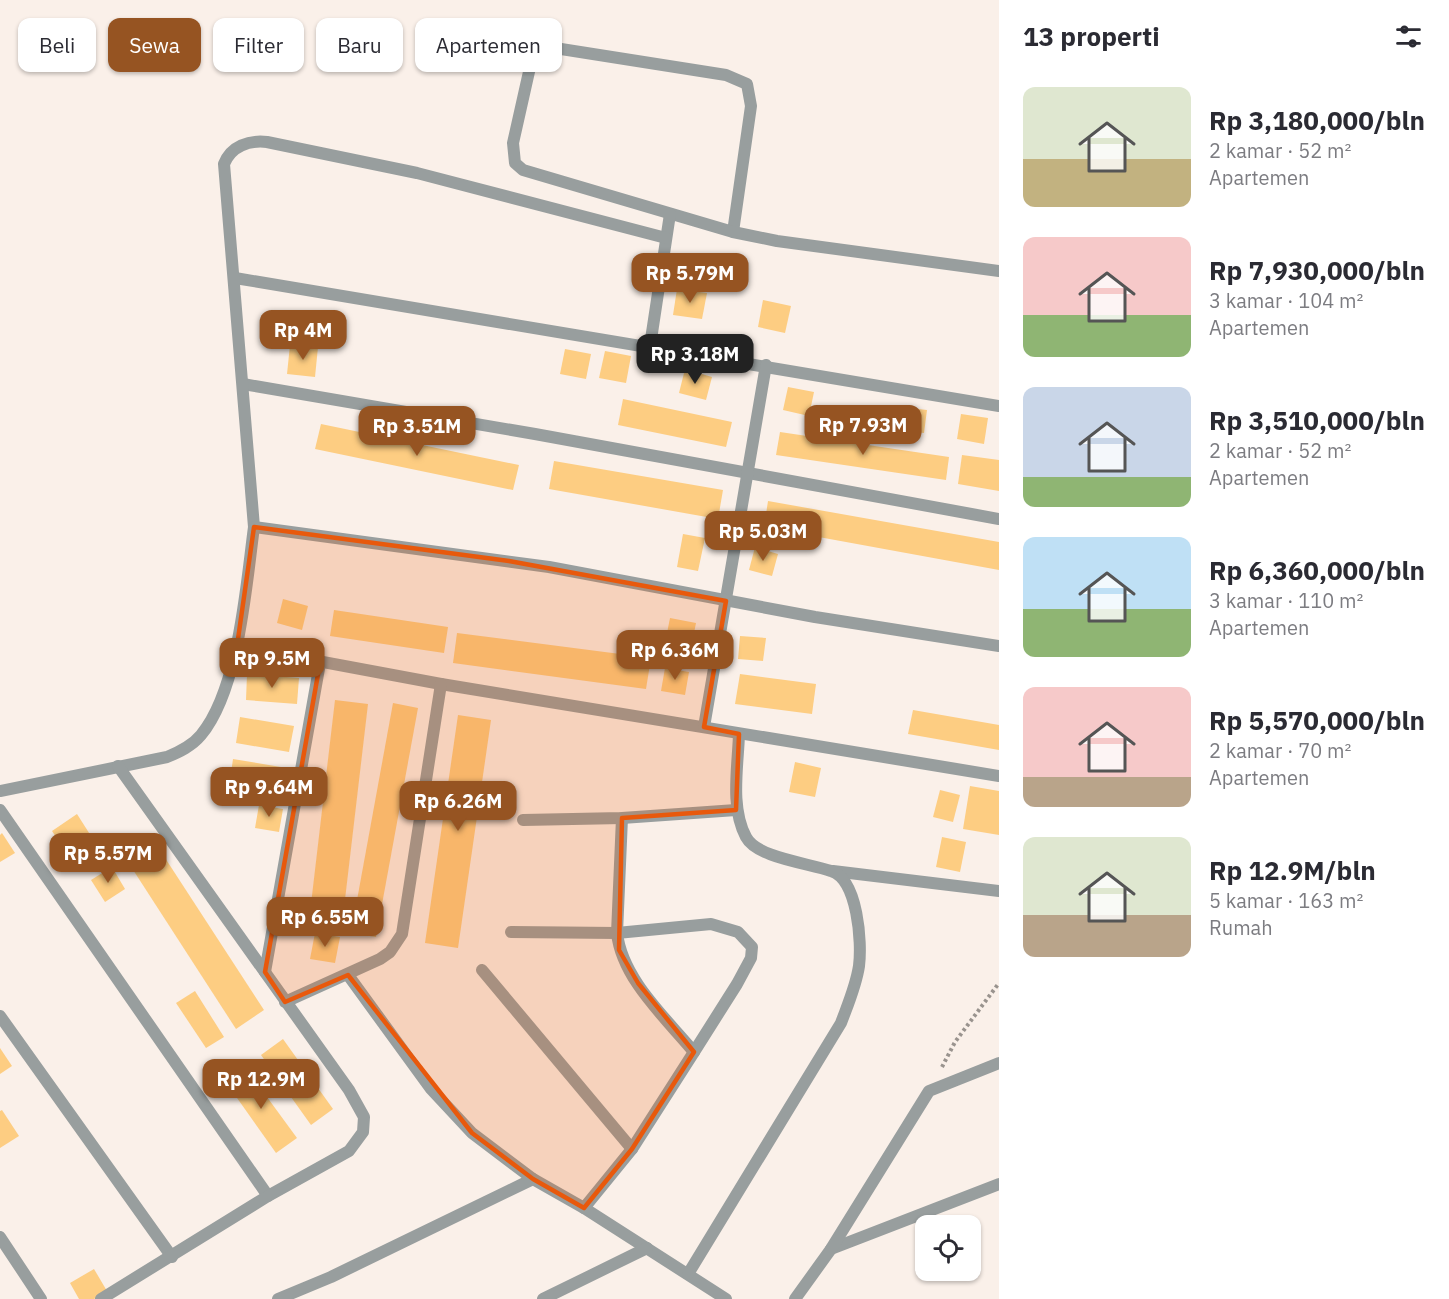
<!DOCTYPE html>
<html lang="id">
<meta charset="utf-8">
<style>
body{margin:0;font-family:"IBM Plex Sans",sans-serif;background:#f2f2f3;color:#2b2b33;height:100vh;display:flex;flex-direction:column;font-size:22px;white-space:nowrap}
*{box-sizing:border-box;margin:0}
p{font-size:20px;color:#7c7c81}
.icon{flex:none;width:33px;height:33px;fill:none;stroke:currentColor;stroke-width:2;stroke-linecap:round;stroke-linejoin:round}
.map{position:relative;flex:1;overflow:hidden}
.panel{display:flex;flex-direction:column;background:#fff;width:450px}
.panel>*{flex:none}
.hud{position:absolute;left:18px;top:18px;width:570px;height:54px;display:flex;gap:12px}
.buttons{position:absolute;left:915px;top:1215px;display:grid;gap:12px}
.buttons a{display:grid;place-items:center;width:66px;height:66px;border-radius:12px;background:#fff;box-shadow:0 2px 4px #0004;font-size:30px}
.price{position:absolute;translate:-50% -51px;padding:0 14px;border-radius:12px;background:#965422;color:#fff;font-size:20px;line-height:39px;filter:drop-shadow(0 2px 3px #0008)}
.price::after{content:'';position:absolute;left:50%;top:36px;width:18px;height:14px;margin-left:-9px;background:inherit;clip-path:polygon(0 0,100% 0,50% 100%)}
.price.on{background:#222;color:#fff}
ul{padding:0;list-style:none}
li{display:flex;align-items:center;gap:18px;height:150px;padding:0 24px}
li span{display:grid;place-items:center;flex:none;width:168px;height:120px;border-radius:12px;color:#555}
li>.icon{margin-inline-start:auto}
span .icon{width:72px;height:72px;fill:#fffc;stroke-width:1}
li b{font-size:26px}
h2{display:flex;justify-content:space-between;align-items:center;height:72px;padding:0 24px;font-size:26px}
.chip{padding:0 21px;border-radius:12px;background:#fff;box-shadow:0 2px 4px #0004;font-size:21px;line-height:54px}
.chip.on{background:#965422;color:#fff}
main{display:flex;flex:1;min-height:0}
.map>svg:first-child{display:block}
.building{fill:#fdcd82}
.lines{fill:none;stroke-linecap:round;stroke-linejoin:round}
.path{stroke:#99938e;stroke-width:4;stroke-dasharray:3 3;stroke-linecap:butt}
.minor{stroke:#989e9e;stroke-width:12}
.marked{fill:#e8590c;fill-opacity:0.2;stroke:#e8590c;stroke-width:4.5;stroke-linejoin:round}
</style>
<main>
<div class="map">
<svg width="999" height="1299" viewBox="0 0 999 1299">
<rect width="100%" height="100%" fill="#faf0e9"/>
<!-- building -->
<g class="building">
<path d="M 677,289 L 707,293 L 702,319 L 673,315 Z"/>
<path d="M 763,300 L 791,306 L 785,333 L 758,327 Z"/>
<path d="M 290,345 L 318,347 L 315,377 L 287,374 Z"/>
<path d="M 565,349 L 591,354 L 586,379 L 560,374 Z"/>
<path d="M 605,351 L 631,356 L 626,383 L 599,378 Z"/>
<path d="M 685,369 L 712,377 L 706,400 L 679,393 Z"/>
<path d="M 788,387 L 814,392 L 809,416 L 783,410 Z"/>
<path d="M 623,399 L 732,422 L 726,447 L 618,425 Z"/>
<path d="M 901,407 L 927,410 L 924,433 L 898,430 Z"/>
<path d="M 961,414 L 988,418 L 984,444 L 957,439 Z"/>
<path d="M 321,424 L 519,465 L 513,490 L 315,449 Z"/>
<path d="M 780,432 L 949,457 L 946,480 L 776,455 Z"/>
<path d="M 962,455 L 999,460 L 999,491 L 958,484 Z"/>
<path d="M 554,461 L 723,490 L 718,519 L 549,489 Z"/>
<path d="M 768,501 L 999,542 L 999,570 L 764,527 Z"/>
<path d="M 683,534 L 705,538 L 698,571 L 677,567 Z"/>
<path d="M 755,547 L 778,554 L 772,576 L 749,570 Z"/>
<path d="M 283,599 L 308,606 L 302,630 L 277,623 Z"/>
<path d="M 334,610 L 448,627 L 444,653 L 330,636 Z"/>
<path d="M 670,618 L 696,623 L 691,648 L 665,643 Z"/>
<path d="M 457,633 L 651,658 L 646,689 L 453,663 Z"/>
<path d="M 740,636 L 766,638 L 763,661 L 738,659 Z"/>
<path d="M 665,668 L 689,672 L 685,695 L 661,691 Z"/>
<path d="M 247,674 L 299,678 L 297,704 L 246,700 Z"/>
<path d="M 740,674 L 816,684 L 812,714 L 735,704 Z"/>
<path d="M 335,700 L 368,704 L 342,925 L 309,921 Z"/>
<path d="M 393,703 L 418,708 L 376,937 L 351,933 Z"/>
<path d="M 913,710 L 999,725 L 999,750 L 908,734 Z"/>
<path d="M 458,715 L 491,720 L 458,948 L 425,943 Z"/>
<path d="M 240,717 L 294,726 L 289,752 L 236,743 Z"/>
<path d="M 233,759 L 293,769 L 290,790 L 230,780 Z"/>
<path d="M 795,762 L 821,768 L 815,797 L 789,792 Z"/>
<path d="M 970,786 L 999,791 L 999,835 L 963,829 Z"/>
<path d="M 940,790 L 960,795 L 953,822 L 933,817 Z"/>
<path d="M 259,805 L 283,809 L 279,832 L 255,828 Z"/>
<path d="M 77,814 L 91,836 L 66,852 L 52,831 Z"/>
<path d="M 2,833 L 15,853 L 0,862 L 0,835 Z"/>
<path d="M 942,837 L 966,842 L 960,872 L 936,867 Z"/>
<path d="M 154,841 L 264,1010 L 236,1029 L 126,859 Z"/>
<path d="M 112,867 L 125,889 L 105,902 L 91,880 Z"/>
<path d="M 315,933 L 340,937 L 335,963 L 310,959 Z"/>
<path d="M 195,991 L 224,1037 L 206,1048 L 176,1003 Z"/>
<path d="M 283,1039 L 333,1109 L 311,1125 L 261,1055 Z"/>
<path d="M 0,1048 L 12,1066 L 0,1074 Z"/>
<path d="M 245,1067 L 297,1138 L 276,1153 L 225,1081 Z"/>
<path d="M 2,1110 L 19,1136 L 0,1148 L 0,1111 Z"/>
<path d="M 94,1269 L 107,1291 L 94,1299 L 79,1299 L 70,1283 Z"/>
</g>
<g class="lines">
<!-- path -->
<path class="path" d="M 942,1067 L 955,1042 L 999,983"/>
<!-- minor -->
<g class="minor">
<path d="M 479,36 L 726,75 L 747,84 L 751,106 L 733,232"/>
<path d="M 535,45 L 513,143 L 515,163 L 523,170 L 733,232 L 777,241 L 999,271"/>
<path d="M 235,278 L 999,406"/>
<path d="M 650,346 L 670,214"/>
<path d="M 243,384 L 535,434 L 999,519"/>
<path d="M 254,527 L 224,164 C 231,146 249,140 267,142 L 417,173 L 666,238"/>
<path d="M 237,646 L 441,684 L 999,776"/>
<path d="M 704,727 L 766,365"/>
<path d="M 0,791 L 167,757 C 179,752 192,746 201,735 C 239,689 246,586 254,527 L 549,567 L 815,617 L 999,646"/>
<path d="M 0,810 L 268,1196"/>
<path d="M 622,818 L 617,933 C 622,979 666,1018 694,1052"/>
<path d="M 523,820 L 622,818 L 736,810"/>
<path d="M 833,871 L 999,891"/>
<path d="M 511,932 L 617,933 L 711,924 L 738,932 L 752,947 L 751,958 L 737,984 L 694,1052 L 632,1149 L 584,1208"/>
<path d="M 482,970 L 632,1149"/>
<path d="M 265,972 L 320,663"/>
<path d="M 348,975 L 431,1089 L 472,1133 L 533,1179 L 584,1208 L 726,1299"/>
<path d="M 285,1002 L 380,959 L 390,952 L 402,934 L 441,684"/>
<path d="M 0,1016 L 172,1257"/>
<path d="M 0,1237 L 41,1299"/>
<path d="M 831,1249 L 999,1184"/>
<path d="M 688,1274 L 841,1023 C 848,1004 856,986 859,966 C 862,943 858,879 831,871 C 808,863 757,858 746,837 C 730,807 738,767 739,734"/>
<path d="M 101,1299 L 268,1196 L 349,1151 L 363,1132 L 364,1117 L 349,1090 L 118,766"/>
<path d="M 278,1299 L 331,1277 L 533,1179"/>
<path d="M 543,1299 L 647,1248"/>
<path d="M 795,1299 L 831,1249 L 929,1091 L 999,1063"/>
</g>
</g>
<!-- marked area -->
<path class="marked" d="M 254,527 L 509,561 L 726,601 L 704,727 L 739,734 L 736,810 L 622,818 L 619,950 L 638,983 L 694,1052 L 632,1149 L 584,1208 L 533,1179 L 472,1133 L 348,975 L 285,1002 L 265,972 L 320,663 L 237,646 Z"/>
</svg>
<div class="buttons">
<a><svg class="icon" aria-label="locate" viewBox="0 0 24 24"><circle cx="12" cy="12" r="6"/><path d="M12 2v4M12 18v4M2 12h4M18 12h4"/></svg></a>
</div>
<b class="price" style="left:690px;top:304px">Rp 5.79M</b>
<b class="price" style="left:303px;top:361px">Rp 4M</b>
<b class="price on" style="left:695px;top:385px">Rp 3.18M</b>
<b class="price" style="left:863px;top:456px">Rp 7.93M</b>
<b class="price" style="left:417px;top:457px">Rp 3.51M</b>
<b class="price" style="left:763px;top:562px">Rp 5.03M</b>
<b class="price" style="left:675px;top:681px">Rp 6.36M</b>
<b class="price" style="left:272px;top:689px">Rp 9.5M</b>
<b class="price" style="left:269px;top:818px">Rp 9.64M</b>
<b class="price" style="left:458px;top:832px">Rp 6.26M</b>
<b class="price" style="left:108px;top:884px">Rp 5.57M</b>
<b class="price" style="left:325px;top:948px">Rp 6.55M</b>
<b class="price" style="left:261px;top:1110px">Rp 12.9M</b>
<div class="hud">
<a class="chip">Beli</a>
<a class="chip on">Sewa</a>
<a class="chip">Filter</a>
<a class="chip">Baru</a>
<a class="chip">Apartemen</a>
</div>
</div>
<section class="panel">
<h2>13 properti<svg class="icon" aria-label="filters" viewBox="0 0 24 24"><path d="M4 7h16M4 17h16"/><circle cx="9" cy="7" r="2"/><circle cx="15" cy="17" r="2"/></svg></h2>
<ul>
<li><span style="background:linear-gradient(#dfe7d0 60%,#c2b280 0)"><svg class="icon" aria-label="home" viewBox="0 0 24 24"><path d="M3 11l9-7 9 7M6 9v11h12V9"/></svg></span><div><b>Rp 3,180,000/bln</b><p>2 kamar · 52 m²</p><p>Apartemen</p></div></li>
<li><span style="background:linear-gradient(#f6c9c9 65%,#8fb573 0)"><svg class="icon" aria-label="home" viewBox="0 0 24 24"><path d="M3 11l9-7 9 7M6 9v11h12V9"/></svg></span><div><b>Rp 7,930,000/bln</b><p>3 kamar · 104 m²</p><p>Apartemen</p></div></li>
<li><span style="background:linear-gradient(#c9d6e8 75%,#8fb573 0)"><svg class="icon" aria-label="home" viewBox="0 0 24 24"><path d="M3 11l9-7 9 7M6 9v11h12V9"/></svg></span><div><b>Rp 3,510,000/bln</b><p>2 kamar · 52 m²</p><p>Apartemen</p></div></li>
<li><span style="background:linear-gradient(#bfe0f5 60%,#8fb573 0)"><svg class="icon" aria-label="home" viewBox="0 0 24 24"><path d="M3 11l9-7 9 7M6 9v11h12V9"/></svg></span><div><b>Rp 6,360,000/bln</b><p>3 kamar · 110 m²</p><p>Apartemen</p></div></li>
<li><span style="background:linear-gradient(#f6c9c9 75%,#b9a48a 0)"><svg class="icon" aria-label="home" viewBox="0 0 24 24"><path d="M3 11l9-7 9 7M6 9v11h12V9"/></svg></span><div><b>Rp 5,570,000/bln</b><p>2 kamar · 70 m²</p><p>Apartemen</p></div></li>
<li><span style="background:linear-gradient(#dfe7d0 65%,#b9a48a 0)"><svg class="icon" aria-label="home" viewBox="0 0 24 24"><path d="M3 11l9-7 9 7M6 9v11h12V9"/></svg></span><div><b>Rp 12.9M/bln</b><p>5 kamar · 163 m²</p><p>Rumah</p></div></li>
</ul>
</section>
</main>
